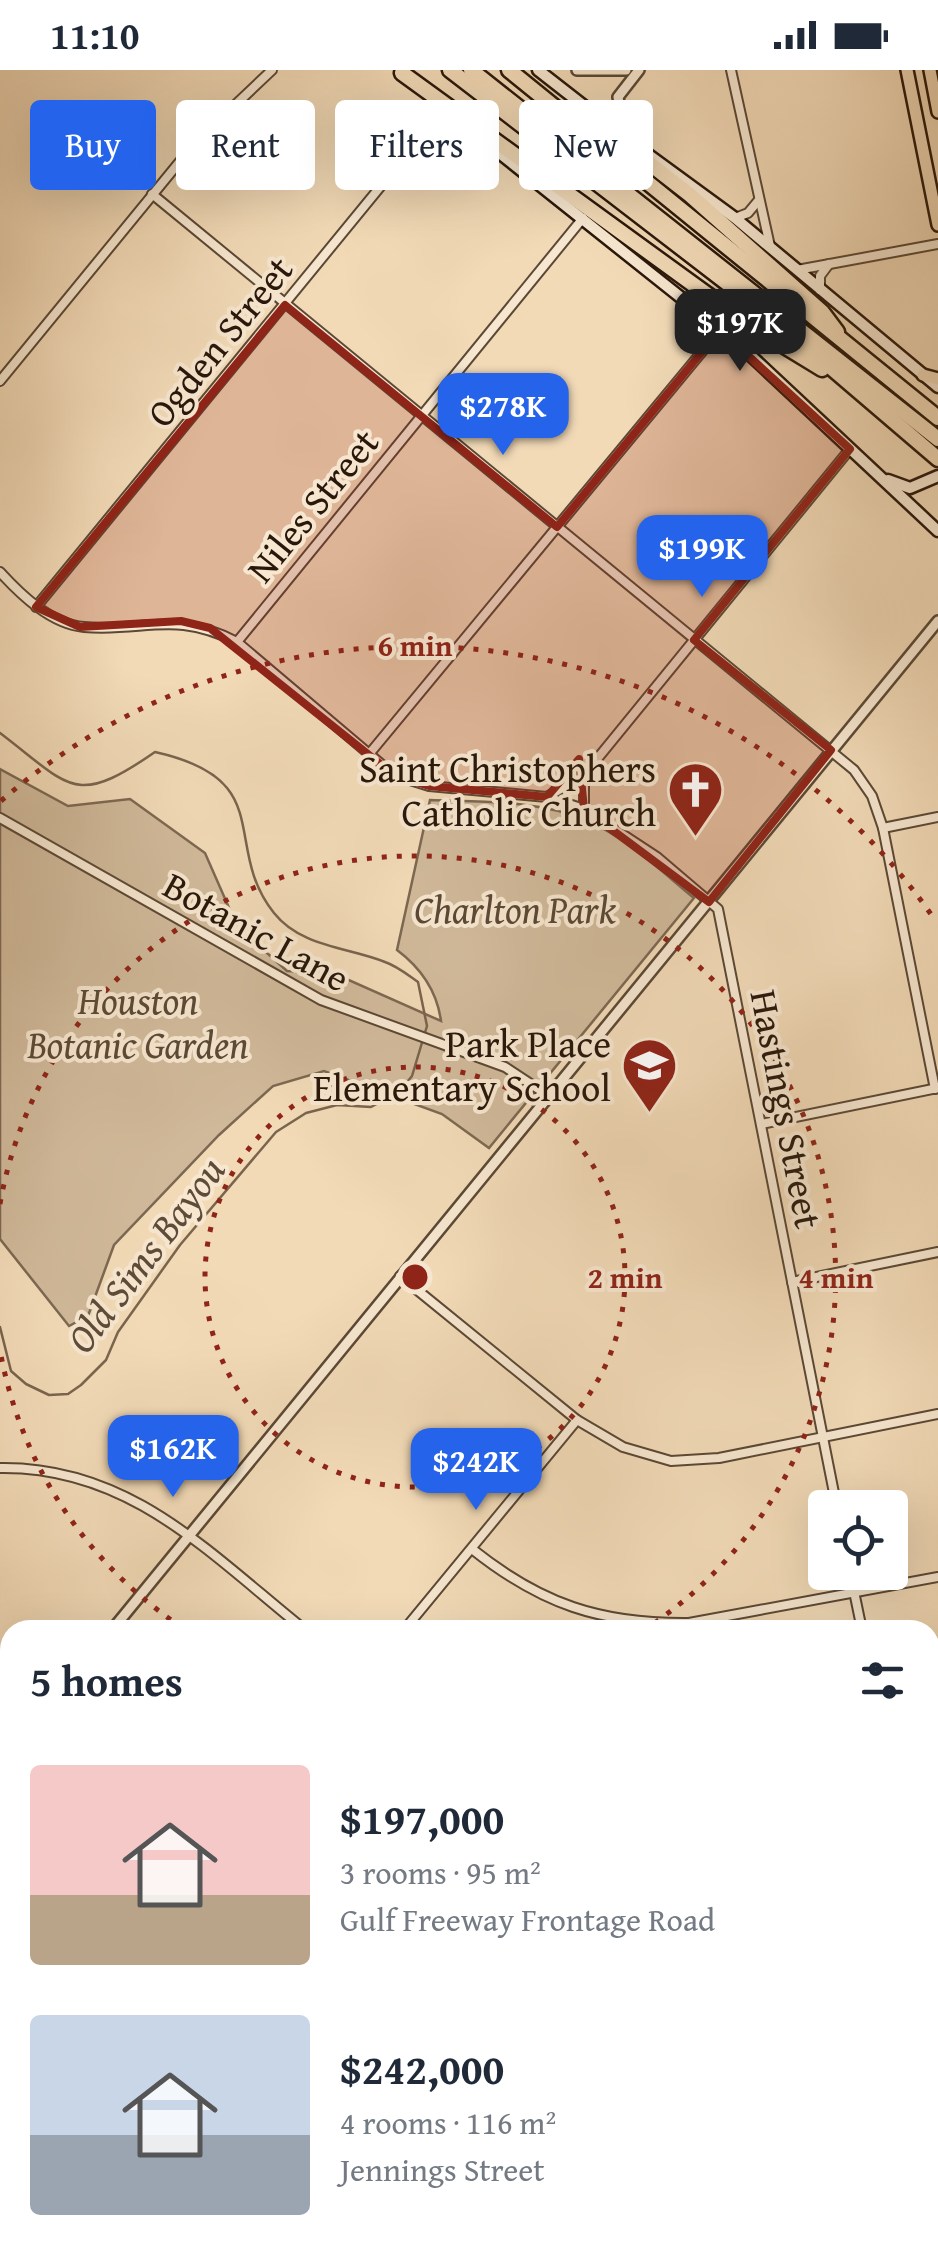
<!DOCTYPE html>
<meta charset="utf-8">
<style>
body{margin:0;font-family:"Gentium Book Plus",serif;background:#f6f6f7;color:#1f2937;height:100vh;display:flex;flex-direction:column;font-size:38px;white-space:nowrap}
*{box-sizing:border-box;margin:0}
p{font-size:32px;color:#747a83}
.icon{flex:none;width:55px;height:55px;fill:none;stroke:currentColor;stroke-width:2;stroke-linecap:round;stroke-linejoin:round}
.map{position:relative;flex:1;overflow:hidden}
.details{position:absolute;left:0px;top:1550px;width:940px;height:642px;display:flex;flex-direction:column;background:#fff;border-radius:30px 30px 0 0;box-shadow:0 10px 40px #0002}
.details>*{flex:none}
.banner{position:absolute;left:30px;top:30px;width:880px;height:90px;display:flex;gap:20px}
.tools{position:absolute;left:808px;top:1420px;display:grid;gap:20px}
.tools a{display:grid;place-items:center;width:100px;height:100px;border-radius:10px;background:#fff;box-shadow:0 10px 40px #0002;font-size:50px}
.price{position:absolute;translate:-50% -85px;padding:0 22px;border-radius:20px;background:#2563eb;color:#fff;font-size:32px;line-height:65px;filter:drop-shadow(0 2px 5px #0008)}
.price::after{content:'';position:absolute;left:50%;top:60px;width:30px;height:22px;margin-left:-15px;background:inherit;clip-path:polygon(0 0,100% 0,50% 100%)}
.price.selected{background:#222;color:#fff}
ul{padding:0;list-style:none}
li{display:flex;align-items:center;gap:30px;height:250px;padding:0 30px}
li span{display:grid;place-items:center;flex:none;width:280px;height:200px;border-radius:10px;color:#555}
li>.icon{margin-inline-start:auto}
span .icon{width:120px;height:120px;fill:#fffc;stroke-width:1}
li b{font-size:42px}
h2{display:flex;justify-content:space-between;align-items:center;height:120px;padding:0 30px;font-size:42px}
.tag{padding:0 35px;border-radius:10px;background:#fff;box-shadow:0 10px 40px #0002;font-size:35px;line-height:90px}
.tag.selected{background:#2563eb;color:#fff}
.status{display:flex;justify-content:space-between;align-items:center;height:70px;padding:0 50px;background:#fff;direction:ltr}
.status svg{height:28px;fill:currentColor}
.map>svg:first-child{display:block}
.green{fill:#d0b99a;stroke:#7c6852;stroke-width:2.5}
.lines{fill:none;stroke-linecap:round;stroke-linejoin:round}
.stream{stroke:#79644e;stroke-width:2.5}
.minor-casing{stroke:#5b4835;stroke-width:12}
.tertiary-casing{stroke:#5b4835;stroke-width:14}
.secondary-casing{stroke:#29170a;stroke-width:15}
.primary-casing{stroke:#29170a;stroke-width:16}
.motorway-casing{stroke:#29170a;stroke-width:19}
.minor{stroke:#f7e7d0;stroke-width:8}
.tertiary{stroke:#f7e7d0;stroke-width:9}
.secondary{stroke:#f7e7d0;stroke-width:10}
.primary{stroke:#f2dab7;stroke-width:11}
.motorway{stroke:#f2dab7;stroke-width:14}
.marked{fill:#8f2418;fill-opacity:0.2;stroke:#8f2418;stroke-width:8;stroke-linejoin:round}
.ring{fill:none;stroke:#8f2418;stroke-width:5;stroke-dasharray:5 10}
.labels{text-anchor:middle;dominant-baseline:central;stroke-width:8;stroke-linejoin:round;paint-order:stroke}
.street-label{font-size:38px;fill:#29170a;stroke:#f7e7d0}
.poi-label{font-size:38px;fill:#29170a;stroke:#f7e7d0;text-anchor:end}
.park-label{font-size:38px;font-style:italic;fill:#5b4835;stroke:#f7e7d0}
.water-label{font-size:40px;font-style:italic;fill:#5e4b38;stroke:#f7e7d0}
.centre{fill:#8f2418;stroke:#f7e7d0;stroke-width:5}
.ring-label{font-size:30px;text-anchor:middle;font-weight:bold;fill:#8f2418;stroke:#f7e7d0;stroke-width:8;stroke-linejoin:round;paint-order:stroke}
</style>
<div class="status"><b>11:10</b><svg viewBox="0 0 49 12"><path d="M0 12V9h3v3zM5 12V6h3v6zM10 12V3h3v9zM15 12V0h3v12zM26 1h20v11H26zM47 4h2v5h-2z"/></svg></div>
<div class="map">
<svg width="938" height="2191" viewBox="0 0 938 2191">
<rect width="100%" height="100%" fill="#f2dab7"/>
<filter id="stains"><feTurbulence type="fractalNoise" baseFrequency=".002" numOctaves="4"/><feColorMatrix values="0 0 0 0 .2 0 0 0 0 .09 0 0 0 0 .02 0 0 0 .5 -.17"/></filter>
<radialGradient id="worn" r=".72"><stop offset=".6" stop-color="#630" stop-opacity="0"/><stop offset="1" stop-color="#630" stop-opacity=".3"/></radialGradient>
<!-- green -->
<path class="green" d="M 0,699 L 68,736 L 130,729 L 205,783 L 237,856 L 287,901 L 333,903 L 441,951 C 437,921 421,898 397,880 L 430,730 C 481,732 538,730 586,750 C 626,767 661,801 694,828 L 489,1078 L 442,1044 L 324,1001 L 273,1016 L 219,1065 L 114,1175 L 88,1246 L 69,1256 L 0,1169 Z"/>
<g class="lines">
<!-- stream -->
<g class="stream">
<path d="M 0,663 C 71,717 74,738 155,682 C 280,710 220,775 274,843 C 301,877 347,877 385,892 C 397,896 408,905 418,912 L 427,956 L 412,1006 L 399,1022 L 371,1037 L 337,1035 L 306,1043 L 276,1062 L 180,1175 L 118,1262 L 106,1290 L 81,1315 L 68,1324 L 49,1325 L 26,1314 L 11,1301 L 0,1257"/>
<path d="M 0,2101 L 10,2102"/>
<path d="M 930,2153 L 938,2150"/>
<path d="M 601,2182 L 604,2191"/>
<path d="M 666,2191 L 689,2182"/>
</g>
<defs>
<g id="minor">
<path d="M 731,0 L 770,176"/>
<path d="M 152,124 L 854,700 L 872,726 L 883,758 L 935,1019"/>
<path d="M 735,148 L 748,143 L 758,131"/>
<path d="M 797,200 L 938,174"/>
<path d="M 820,220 L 820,206 L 829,194"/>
<path d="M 0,311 L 195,73 L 272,0"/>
<path d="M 0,502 C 21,525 51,554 84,557 C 146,562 174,540 237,572 L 394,705 L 429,716 L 547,727 L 584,739 L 657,787 L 718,839 L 837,1438"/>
<path d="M 36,537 L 444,39"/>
<path d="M 237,572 L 583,148"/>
<path d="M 370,683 L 720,260"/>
<path d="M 547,727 L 584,705 L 850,379"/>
<path d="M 584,739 L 584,705"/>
<path d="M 0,748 L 321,930 L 505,997 L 549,1026"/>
<path d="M 883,758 L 938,747"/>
<path d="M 761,1054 L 938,1018"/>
<path d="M 400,1206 L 577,1350 L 623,1377 L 671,1391 L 719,1388 L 938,1344"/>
<path d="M 792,1212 L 938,1182"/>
<path d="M 0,1398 C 130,1396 210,1484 305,1560"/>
<path d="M 472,1479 C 541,1534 600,1554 689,1553 L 938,1507"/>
<path d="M 850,1502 L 862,1560"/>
<path d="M 404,1560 L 577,1350"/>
<path d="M 930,1671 L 938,1669"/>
<path d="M 930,1832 L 938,1831"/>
<path d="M 930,1892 L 938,1929"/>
<path d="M 0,1953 L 10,1951"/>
<path d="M 930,1993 L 938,1992"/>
<path d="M 392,2182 L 400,2191"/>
<path d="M 75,2191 L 82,2182"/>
</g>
<g id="tertiary">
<path d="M 577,0 L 626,0"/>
<path d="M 625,67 L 618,27 L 639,0"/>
<path d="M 112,1560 L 938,551"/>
<path d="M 0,1697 L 10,1684"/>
</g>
<g id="secondary">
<path d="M 538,0 L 593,43"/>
<path d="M 468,58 L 733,269 L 938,461"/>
<path d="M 642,80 L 735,148 L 938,317"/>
<path d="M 888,410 L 910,418 L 938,406"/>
</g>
<g id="primary">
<path d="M 907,0 L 938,155"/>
<path d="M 930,0 L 938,42"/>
<path d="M 923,305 L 938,309"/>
</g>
<g id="motorway">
<path d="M 450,0 L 779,253 L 938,389"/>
<path d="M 471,0 L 938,369"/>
<path d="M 509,0 L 938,348"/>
<path d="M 402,3 L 745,252 L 822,299"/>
<path d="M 591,41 L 600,55 L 690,125 L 822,242 L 837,262"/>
</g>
</defs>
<!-- minor casing -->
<use href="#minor" class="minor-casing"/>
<!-- tertiary casing -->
<use href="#tertiary" class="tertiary-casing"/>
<!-- secondary casing -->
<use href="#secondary" class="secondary-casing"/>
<!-- primary casing -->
<use href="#primary" class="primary-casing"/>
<!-- motorway casing -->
<use href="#motorway" class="motorway-casing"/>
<!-- minor -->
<use href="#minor" class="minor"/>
<!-- tertiary -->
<use href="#tertiary" class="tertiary"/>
<!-- secondary -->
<use href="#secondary" class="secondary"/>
<!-- primary -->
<use href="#primary" class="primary"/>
<!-- motorway -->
<use href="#motorway" class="motorway"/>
</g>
<!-- marked area -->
<path class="marked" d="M 285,235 L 557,457 L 720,260 L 850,379 L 694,570 L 831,680 L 709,832 L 584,739 L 579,689 L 547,727 L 429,716 L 394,705 L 210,558 L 181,551 L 80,557 L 36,537 Z"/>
<!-- distance rings -->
<g class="ring">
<circle cx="415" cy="1207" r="210"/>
<path d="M183 1558A421 421 0 0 1 0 1280M0 1134A421 421 0 1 1 647 1558"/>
<path d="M1 731A631 631 0 0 1 935 850"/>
</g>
<!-- icons -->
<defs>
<symbol id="church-pin" viewBox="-11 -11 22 30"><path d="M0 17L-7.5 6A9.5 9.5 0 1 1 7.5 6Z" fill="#8f2418" stroke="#f7e7d0"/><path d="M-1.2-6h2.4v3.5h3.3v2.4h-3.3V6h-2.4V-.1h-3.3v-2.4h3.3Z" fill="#fff"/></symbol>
<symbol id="school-pin" viewBox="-11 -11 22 30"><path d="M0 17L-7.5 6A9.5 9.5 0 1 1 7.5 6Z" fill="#8f2418" stroke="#f7e7d0"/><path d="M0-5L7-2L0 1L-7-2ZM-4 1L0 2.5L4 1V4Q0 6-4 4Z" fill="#fff"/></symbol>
</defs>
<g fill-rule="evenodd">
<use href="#church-pin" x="664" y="688" width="63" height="86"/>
<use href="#school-pin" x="618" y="964" width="63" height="86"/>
</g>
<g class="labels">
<!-- street labels -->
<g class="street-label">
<text transform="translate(219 271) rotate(-51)">Ogden Street</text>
<text transform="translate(312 435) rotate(-51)">Niles Street</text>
<text transform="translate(257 861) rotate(29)">Botanic Lane</text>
<text transform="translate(787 1039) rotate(79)">Hastings Street</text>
</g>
<!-- poi labels -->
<g class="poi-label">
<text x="656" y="698">Saint Christophers<tspan x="656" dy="44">Catholic Church</tspan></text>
<text x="611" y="973">Park Place<tspan x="611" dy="44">Elementary School</tspan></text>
</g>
<!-- park labels -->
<g class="park-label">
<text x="515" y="839">Charlton Park</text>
<text x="138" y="930">Houston<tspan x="138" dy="44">Botanic Garden</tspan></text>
</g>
<!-- water labels -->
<g class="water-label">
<text transform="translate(145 1184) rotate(-53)">Old Sims Bayou</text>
</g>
</g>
<circle cx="415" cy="1207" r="15" class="centre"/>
<g class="ring-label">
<text x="415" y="586">6 min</text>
<text x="625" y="1218">2 min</text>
<text x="836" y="1218">4 min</text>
</g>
<rect width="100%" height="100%" filter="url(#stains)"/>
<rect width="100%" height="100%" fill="url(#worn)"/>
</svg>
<div class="tools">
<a><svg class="icon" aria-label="locate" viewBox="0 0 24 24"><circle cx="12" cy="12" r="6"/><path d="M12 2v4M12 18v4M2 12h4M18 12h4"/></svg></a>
</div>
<b class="price selected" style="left:740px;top:304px">$197K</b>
<b class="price" style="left:503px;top:388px">$278K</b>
<b class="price" style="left:702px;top:530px">$199K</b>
<b class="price" style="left:173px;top:1430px">$162K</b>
<b class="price" style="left:476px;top:1443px">$242K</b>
<div class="banner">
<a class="tag selected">Buy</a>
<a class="tag">Rent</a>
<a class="tag">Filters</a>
<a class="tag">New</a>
</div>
<section class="details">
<h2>5 homes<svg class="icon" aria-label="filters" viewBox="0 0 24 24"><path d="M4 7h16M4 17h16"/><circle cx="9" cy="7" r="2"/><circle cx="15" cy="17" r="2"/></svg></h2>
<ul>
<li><span style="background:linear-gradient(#f6c9c9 65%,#b9a48a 0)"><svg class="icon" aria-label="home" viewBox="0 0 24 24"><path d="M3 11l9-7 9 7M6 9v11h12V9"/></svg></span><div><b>$197,000</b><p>3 rooms · 95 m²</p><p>Gulf Freeway Frontage Road</p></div></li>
<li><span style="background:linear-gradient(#c9d6e8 60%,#9aa5b1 0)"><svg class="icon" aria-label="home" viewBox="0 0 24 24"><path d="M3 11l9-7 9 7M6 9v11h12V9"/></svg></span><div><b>$242,000</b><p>4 rooms · 116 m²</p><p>Jennings Street</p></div></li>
</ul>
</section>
</div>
